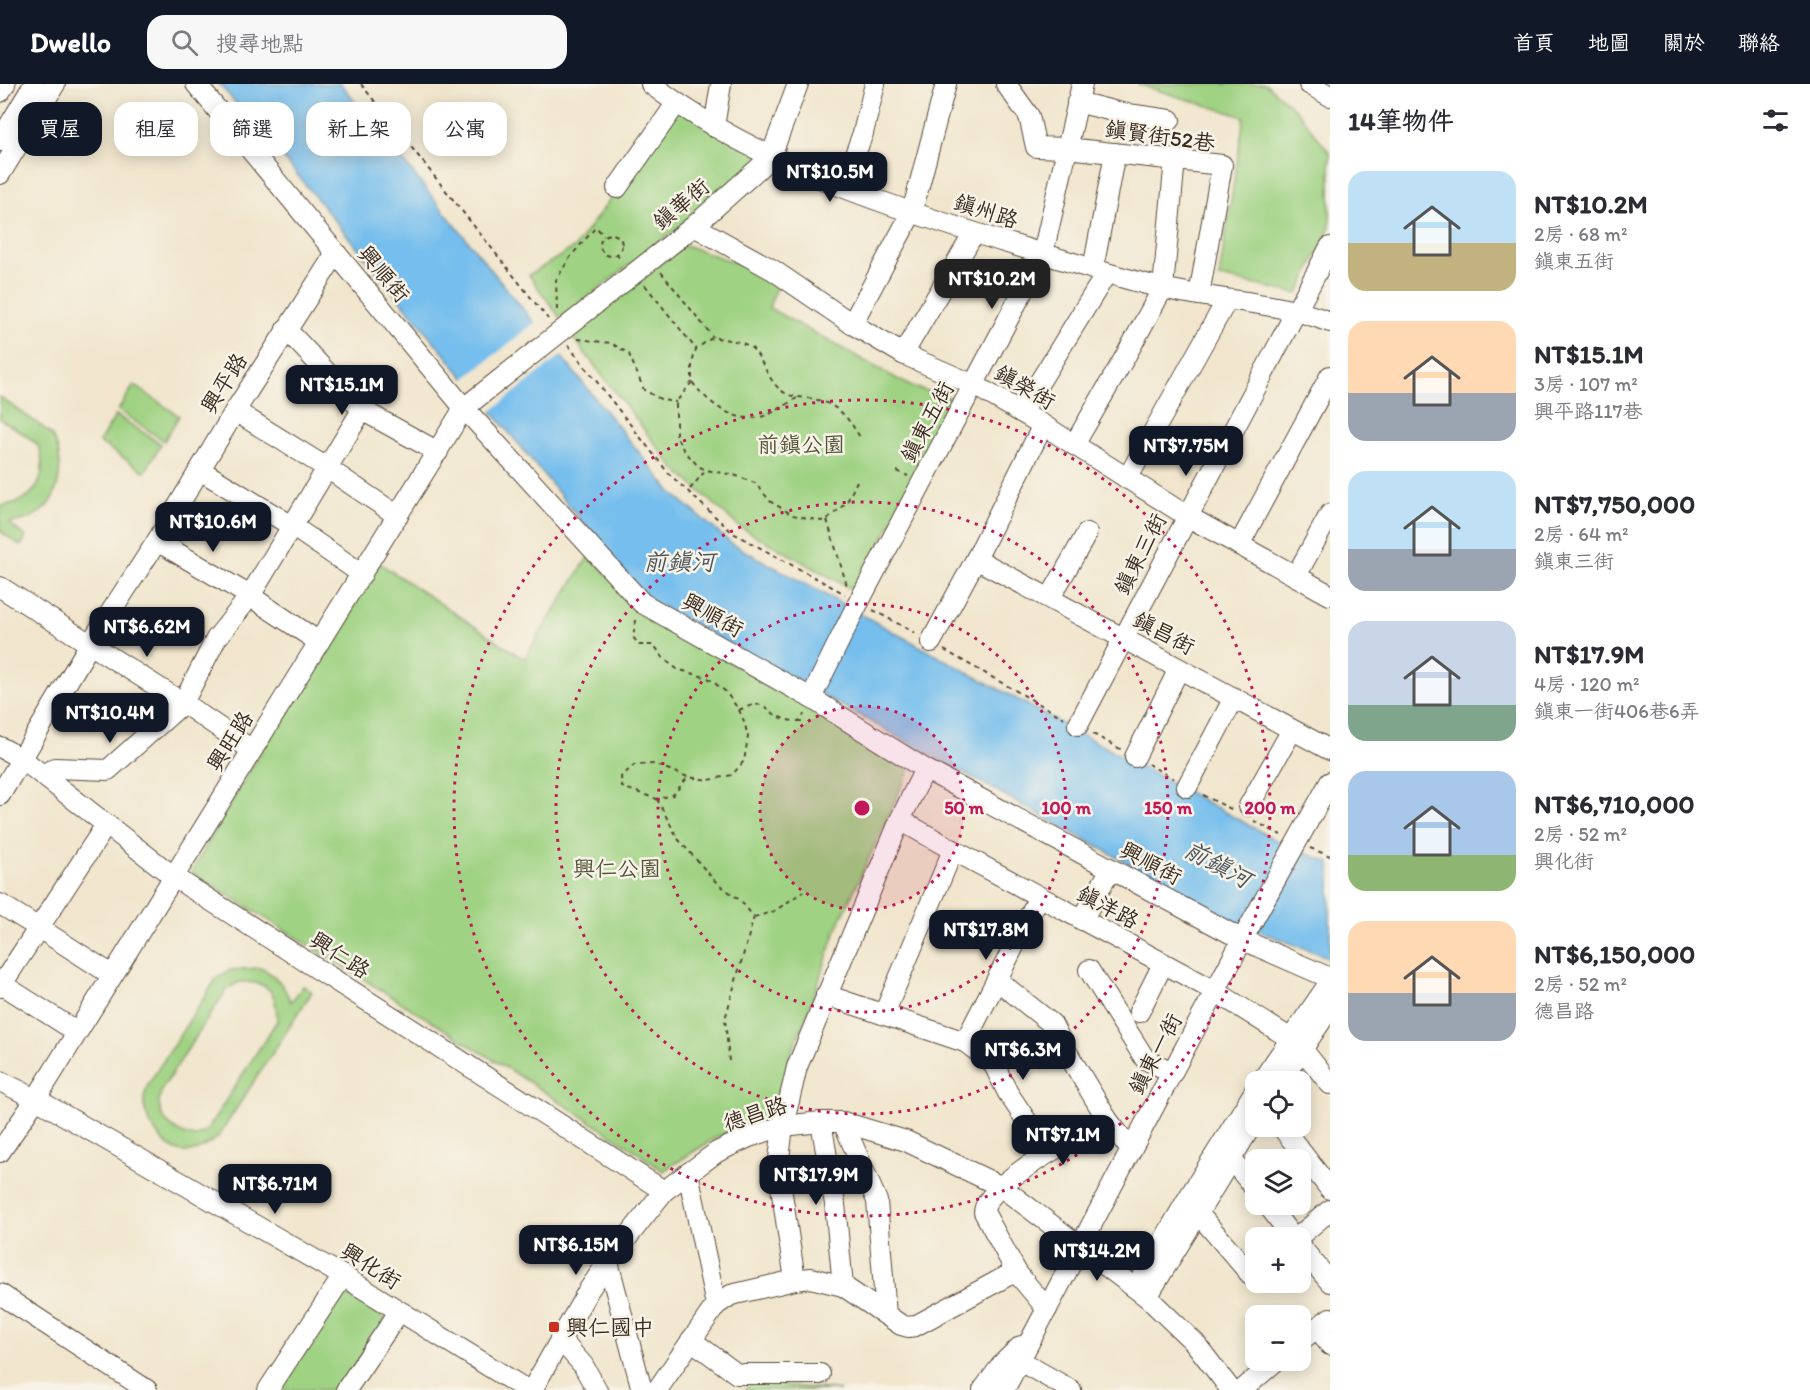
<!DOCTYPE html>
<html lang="zh-TW">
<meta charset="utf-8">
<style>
body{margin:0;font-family:Itim,"LXGW WenKai TC",sans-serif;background:#f7f7f7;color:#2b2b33;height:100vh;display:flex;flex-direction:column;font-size:22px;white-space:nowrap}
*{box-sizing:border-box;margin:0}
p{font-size:20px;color:#7c7c81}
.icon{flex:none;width:33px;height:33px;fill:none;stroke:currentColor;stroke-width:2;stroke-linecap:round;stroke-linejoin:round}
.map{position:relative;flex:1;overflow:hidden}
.details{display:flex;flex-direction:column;background:#fff;width:480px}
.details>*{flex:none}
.hud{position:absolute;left:18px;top:18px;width:570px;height:54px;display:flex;gap:12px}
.tools{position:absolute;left:1245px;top:987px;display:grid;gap:12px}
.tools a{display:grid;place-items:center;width:66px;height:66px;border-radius:12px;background:#fff;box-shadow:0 3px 15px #0003;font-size:30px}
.price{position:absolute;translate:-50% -51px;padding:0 14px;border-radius:12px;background:#111827;color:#fff;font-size:20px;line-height:39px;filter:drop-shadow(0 2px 3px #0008)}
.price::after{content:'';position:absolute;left:50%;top:36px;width:18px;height:14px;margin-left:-9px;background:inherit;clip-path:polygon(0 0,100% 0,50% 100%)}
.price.active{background:#222;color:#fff}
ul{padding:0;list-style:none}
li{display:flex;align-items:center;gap:18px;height:150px;padding:0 18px}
li span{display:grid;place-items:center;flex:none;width:168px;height:120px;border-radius:18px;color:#555}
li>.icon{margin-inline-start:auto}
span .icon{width:72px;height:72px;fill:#fffc;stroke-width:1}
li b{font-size:26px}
h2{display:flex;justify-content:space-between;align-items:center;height:72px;padding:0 18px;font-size:26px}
.chip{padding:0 21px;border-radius:18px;background:#fff;box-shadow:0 3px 15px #0003;font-size:21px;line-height:54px}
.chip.active{background:#111827;color:#fff}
header{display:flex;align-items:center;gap:36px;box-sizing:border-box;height:84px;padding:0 30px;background:#111827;color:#fff}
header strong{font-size:28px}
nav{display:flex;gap:33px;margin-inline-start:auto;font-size:21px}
.search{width:420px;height:54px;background:#f7f7f7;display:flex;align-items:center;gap:15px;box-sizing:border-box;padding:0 21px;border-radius:18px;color:#7c7c81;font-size:22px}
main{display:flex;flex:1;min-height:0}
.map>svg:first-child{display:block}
.green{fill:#9fd282;stroke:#6d7e50;stroke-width:1.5;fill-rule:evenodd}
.water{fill:#74beed;stroke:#587486;stroke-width:1.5}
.pier{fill:#f1e6cd}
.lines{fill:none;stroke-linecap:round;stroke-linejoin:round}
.minor-casing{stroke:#564638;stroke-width:22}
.path{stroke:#564638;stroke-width:2;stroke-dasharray:4.5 4.5;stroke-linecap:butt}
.minor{stroke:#fff;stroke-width:20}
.ring{fill:none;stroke:#c2185b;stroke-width:3;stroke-dasharray:3 6}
.poi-dot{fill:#c8321e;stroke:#f7f3e8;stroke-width:2}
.labels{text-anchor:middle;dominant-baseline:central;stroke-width:5;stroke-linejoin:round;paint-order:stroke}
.street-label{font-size:22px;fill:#3b2a1e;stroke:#f7f3e8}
.park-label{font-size:22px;fill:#545437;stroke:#f7f3e8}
.poi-label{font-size:22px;fill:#3b2a1e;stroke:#f7f3e8;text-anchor:start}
.water-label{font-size:24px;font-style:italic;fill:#4c565c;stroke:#f7f3e8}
.centre{fill:#c2185b;stroke:#f7f3e8;stroke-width:3}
.ring-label{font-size:18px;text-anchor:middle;font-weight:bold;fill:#c2185b;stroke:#f7f3e8;stroke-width:5;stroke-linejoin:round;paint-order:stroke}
</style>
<header>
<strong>Dwello</strong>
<div class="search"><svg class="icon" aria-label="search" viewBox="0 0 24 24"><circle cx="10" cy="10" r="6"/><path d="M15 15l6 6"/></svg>搜尋地點</div>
<nav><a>首頁</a><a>地圖</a><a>關於</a><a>聯絡</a></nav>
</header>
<main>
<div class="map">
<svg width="1330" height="1306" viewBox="0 0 1330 1306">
<rect width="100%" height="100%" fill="#f7f3e8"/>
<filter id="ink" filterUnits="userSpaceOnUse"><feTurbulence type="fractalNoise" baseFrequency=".0167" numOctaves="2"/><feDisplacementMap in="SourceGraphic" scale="12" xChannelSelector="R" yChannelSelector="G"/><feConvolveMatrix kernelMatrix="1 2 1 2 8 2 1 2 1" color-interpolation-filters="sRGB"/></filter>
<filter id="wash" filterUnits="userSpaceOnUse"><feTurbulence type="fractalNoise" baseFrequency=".008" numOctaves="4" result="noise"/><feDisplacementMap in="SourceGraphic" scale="24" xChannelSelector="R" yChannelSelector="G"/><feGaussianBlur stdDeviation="1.35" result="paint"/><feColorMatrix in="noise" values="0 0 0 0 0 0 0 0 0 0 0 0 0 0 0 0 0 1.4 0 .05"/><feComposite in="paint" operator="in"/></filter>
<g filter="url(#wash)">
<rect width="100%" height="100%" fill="#f1e6cd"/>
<!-- green -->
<g class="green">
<path d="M 1137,0 L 1266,0 L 1296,26 L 1330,69 L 1330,143 L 1298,210 L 1219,193 L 1244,33 Z"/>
<path d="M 665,17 L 770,74 L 560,234 L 529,191 L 575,163 L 606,121 L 647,54 Z"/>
<path d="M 685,161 L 779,194 L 769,224 L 910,302 L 957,316 L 855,507 L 738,442 L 674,384 L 570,250 Z"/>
<path d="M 134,301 L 179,332 L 164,357 L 118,326 Z"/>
<path d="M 0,313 C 10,321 48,345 52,352 C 65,373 61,410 43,426 C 33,434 21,438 9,439 L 26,453 L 21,462 L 0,447 L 0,422 C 24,419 43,407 42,381 C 42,375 42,368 38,362 C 33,354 9,341 0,335 Z"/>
<path d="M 116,331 L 161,360 L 145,388 L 99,358 Z"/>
<path d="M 589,472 L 643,527 L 910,684 L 837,844 L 805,936 L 790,972 L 776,1032 L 750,1039 L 717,1053 L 663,1087 L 627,1061 L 521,993 L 191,788 L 373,475 L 524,575 Z"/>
<path d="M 260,884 C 277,891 284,902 291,918 L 303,902 L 312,908 L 218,1053 C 208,1060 196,1070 183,1068 C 162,1065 142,1033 144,1013 C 145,1009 147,1003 149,999 L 216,895 L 229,886 ZM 239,898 C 270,897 277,908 277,937 L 207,1046 L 195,1053 C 178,1050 160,1038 159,1019 C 159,1015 161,1009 162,1005 L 227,905 Z"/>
<path d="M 339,1206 L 386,1235 L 339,1306 L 273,1306 Z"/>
<path d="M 754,1294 L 790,1302 L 840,1306 L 745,1306 Z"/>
</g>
<!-- water -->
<path class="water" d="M 219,0 L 341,0 L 671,408 L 732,460 L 1287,762 L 1330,779 L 1330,874 L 1237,839 L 644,513 L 272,60 Z"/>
<!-- pier -->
<path class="pier" d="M 537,237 L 563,270 L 489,329 L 462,297 Z"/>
</g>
<g filter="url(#ink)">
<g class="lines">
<defs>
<g id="minor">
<path d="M 196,0 L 464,324 L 642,519 L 811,614 L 925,685 L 1243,856 L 1330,894"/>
<path d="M 651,0 C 756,81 901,127 1027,165 C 1072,178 1116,193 1162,204 C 1218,217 1276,217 1330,238"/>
<path d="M 1006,0 L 1029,32 L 1036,63 L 1067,64 L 1222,81 L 1199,211"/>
<path d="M 1309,0 L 1330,12"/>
<path d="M 0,8 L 5,0"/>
<path d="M 1077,18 L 1121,29 L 1170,36"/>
<path d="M 714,43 L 721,0"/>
<path d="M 0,57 L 34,0"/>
<path d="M 0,90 L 55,0"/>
<path d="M 843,103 L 863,49 L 875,0"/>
<path d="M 617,104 L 676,20"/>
<path d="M 694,142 L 773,186 L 852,240 L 903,270 L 974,301 L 1043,341 L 1187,432 L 1330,511"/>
<path d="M 1093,185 L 1115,69"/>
<path d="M 852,240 L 912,128 L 946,0"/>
<path d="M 286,245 L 362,326 L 438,368"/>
<path d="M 903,270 L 974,149"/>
<path d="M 235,327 L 327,384 L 398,432"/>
<path d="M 1021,328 L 1106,190"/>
<path d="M 1074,361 L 1125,273 L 1163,204 L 1175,75"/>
<path d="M 200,386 L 292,442 L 362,490"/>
<path d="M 1127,395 L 1227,216"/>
<path d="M 157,457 L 250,512 L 319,558"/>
<path d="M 1239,461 L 1330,292"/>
<path d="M 976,475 L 1330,666"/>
<path d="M 1296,492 L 1330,430"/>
<path d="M 0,503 L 183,619 L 252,666"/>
<path d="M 1050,514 L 1087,449"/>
<path d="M 931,558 L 976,475 L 1043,341"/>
<path d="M 811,614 L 853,529 L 1043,169 L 1082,0"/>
<path d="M 1078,641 L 1330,163"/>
<path d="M 0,663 L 22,675 L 174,793 L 664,1107"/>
<path d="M 1135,673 L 1179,585"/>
<path d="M 43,691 L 55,684 L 108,686 L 183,619 L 216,555 L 250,512 L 362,326"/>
<path d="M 1187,703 L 1234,614"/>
<path d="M 0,711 L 90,560 L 157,457 L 235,327 L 336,169"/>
<path d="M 1249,722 L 1292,646"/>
<path d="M 900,736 L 925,685"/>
<path d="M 0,820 L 39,844 L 112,891"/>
<path d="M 1082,836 L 1111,785"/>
<path d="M 1089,886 L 1145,975 L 1172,988"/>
<path d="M 997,896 L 1052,940 L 1065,965 L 1107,1035 L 1131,1066"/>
<path d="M 0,899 L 77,948"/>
<path d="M 0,903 L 106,741"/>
<path d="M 826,911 L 965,958 L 993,979 L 1008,1009 L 1048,1069"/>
<path d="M 1139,928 L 1163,880"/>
<path d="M 884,930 L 953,766"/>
<path d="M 965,958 L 1039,813"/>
<path d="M 0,997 L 36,1015 L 343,1192 L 527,1306"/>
<path d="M 1261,998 L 1330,898"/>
<path d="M 1280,998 L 1330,924"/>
<path d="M 821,1038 L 835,1120 L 843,1202"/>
<path d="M 843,1038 L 877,1117 L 886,1231"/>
<path d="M 1281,1042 L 1330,1105"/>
<path d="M 1224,1066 L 1256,1106"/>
<path d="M 0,1068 L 36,1015 L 464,324 L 694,142 L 759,84 L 771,72 L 798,0"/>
<path d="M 688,1089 L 716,1221"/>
<path d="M 1190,1120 L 1251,1191 L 1256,1188"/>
<path d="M 1267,1120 L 1293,1154"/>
<path d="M 1297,1154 L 1330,1126"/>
<path d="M 1300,1162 L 1330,1198"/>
<path d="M 608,1178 L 642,1306"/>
<path d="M 1017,1189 L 984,1128 C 985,1099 1082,1050 1107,1035"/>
<path d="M 795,1196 L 778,1083 L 783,1042 L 797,983 L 900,736 L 953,766 L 1215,907 L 1291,955 L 1303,966 L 1330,1000"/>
<path d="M 1136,1204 L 1187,1116 L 1256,1005"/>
<path d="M 0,1210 L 147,1306"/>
<path d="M 1147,1213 L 1256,1034"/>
<path d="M 1317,1243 L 1330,1261"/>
<path d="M 560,1255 L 583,1281 L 597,1306"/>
<path d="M 691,1256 L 737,1290 L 820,1290"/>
<path d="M 1300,1257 L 1330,1234"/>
<path d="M 1020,1277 L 1071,1306"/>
<path d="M 268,1306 L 343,1192"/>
<path d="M 346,1306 L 399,1228"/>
<path d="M 532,1306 L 588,1207 L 608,1178 L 664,1107 L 717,1068 L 749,1053 L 783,1042 L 821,1038 L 843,1038 L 906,1057 L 1000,1102 L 1147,1213 L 1195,1259 L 1231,1306"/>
<path d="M 657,1306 L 716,1221 L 731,1211 L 795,1196 L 811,1194 L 843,1202 L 901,1241 L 908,1243 L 915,1242 L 1007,1192 L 1017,1189 L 1047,1225"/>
<path d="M 983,1306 L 1003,1279 L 1021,1262"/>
<path d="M 1004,1306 L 1247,847 L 1330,698"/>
<path d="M 1242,1306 L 1277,1276"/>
</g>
</defs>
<!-- minor casing -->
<use href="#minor" class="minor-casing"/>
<!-- path -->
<g class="path">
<path d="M 361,0 L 548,235"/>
<circle cx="611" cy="161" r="11"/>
<path d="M 616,170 L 621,176"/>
<path d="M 661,188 L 713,253"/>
<path d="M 645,201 L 696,265"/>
<path d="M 557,226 L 556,196 L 571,172 L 596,143 L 604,152"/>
<path d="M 578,255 L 611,259 L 629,270 L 644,306 L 662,316 L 676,318"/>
<path d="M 568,261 L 669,390 L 733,449 L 845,510"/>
<path d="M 692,298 L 676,318 L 676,352 L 683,365 L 698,382 L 706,386 L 734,391 L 755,399 L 771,418 L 793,431 L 821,437 L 827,436 L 847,418 L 857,397"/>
<path d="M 797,314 C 787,320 776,328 764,332 C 735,341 708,319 692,298 L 692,279 L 696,265 L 713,253 C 725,256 738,256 749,262 C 762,270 767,299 785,309 C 794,314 803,313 813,315 C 838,320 848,333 861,355"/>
<path d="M 897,387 L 908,392"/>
<path d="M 690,405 L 706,386"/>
<path d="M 827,436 L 848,505"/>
<path d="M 873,526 L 915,549"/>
<path d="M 636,536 L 633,553 L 639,561 L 654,561 L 664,575 L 677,585 L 708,594 L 725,607 L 739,626 L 744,637 L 748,653 L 744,677 L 732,691 L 709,696 L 688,693 L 654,680 L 634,681 L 621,693 L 622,703 L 657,715 L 673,711 L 688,693"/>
<path d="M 944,566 L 1064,634"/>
<path d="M 739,626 C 771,612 763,629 785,635 C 790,637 796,637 801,637 L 804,630"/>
<path d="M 1093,650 L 1122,666"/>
<path d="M 1148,680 L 1174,695"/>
<path d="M 1203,711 L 1233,726"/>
<path d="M 657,715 L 678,755 L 716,798 L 741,817 L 754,833"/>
<path d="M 1254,737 L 1281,751"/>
<path d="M 1310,764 L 1330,772"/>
<path d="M 754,833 L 773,828 L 804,807"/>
<path d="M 729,977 L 725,935 L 754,833"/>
</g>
<!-- minor -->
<use href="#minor" class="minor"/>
</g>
</g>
<!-- distance rings -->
<circle cx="862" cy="724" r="102" fill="#c2185b" fill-opacity=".12"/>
<g class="ring">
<circle cx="862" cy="724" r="102"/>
<circle cx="862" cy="724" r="204"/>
<circle cx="862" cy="724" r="306"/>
<circle cx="862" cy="724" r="408"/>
</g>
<!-- markers -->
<rect class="poi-dot" x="548" y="1237" width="12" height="12" rx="3"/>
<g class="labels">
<!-- street labels -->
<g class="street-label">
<text transform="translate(1160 52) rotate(8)">鎮賢街52巷</text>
<text transform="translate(681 120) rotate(-40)">鎮華街</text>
<text transform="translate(986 127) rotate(18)">鎮州路</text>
<text transform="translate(384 190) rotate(50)">興順街</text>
<text transform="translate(224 299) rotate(-58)">興平路</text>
<text transform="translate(1025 303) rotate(30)">鎮榮街</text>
<text transform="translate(927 338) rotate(-62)">鎮東五街</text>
<text transform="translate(1140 470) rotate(-63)">鎮東三街</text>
<text transform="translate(713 531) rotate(29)">興順街</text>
<text transform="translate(1164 549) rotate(28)">鎮昌街</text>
<text transform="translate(230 657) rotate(-58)">興旺路</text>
<text transform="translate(1151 779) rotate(28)">興順街</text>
<text transform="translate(1108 823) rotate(28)">鎮洋路</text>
<text transform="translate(340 871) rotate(33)">興仁路</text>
<text transform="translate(1155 970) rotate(-62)">鎮東一街</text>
<text transform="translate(755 1030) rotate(-18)">德昌路</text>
<text transform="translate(371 1182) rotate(32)">興化街</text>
</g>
<!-- park labels -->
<g class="park-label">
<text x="801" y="360">前鎮公園</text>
<text x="617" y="784">興仁公園</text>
</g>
<!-- poi labels -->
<g class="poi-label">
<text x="566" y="1243">興仁國中</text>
</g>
<!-- water labels -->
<g class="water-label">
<text x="679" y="477">前鎮河</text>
<text transform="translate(1218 780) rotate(28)">前鎮河</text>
</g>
</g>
<circle cx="862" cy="724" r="9" class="centre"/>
<g class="ring-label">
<text x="964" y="730">50 m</text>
<text x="1066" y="730">100 m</text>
<text x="1168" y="730">150 m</text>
<text x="1270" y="730">200 m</text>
</g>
</svg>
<div class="tools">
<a><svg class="icon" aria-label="locate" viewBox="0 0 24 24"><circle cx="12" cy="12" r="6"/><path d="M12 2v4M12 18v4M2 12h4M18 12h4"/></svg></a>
<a><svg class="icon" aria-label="layers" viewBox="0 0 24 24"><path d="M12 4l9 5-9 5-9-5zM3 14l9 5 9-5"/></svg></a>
<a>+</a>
<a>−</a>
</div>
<b class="price" style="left:830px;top:119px">NT$10.5M</b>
<b class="price active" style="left:992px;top:226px">NT$10.2M</b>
<b class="price" style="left:342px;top:332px">NT$15.1M</b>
<b class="price" style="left:1186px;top:393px">NT$7.75M</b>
<b class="price" style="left:213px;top:469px">NT$10.6M</b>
<b class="price" style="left:147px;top:574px">NT$6.62M</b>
<b class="price" style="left:110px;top:660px">NT$10.4M</b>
<b class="price" style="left:986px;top:877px">NT$17.8M</b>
<b class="price" style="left:1023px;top:997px">NT$6.3M</b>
<b class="price" style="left:1063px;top:1082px">NT$7.1M</b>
<b class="price" style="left:816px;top:1122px">NT$17.9M</b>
<b class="price" style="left:275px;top:1131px">NT$6.71M</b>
<b class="price" style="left:576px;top:1192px">NT$6.15M</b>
<b class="price" style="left:1097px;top:1198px">NT$14.2M</b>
<div class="hud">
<a class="chip active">買屋</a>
<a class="chip">租屋</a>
<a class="chip">篩選</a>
<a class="chip">新上架</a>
<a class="chip">公寓</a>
</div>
</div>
<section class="details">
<h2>14筆物件<svg class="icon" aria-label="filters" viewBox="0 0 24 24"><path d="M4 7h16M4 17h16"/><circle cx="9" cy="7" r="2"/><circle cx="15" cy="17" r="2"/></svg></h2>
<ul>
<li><span style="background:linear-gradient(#bfe0f5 60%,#c2b280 0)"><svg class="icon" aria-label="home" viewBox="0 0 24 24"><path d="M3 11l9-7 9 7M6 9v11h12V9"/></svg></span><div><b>NT$10.2M</b><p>2房 · 68 m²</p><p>鎮東五街</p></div></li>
<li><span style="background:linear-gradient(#ffd9b3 60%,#9aa5b1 0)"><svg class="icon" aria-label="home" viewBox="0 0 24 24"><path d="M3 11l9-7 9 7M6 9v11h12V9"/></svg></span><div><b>NT$15.1M</b><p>3房 · 107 m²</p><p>興平路117巷</p></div></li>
<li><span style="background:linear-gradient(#bfe0f5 65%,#9aa5b1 0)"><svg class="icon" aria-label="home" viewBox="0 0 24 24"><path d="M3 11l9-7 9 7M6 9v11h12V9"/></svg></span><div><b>NT$7,750,000</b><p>2房 · 64 m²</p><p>鎮東三街</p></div></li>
<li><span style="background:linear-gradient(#c9d6e8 70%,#7fa58c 0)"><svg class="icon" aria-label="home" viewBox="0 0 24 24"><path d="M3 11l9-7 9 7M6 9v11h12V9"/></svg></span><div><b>NT$17.9M</b><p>4房 · 120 m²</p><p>鎮東一街406巷6弄</p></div></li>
<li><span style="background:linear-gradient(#a9c7e8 70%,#8fb573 0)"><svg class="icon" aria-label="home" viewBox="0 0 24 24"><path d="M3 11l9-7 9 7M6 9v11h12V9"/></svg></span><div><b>NT$6,710,000</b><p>2房 · 52 m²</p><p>興化街</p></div></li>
<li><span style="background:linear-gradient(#ffd9b3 60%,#9aa5b1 0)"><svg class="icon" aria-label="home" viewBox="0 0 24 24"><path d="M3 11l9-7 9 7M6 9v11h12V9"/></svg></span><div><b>NT$6,150,000</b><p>2房 · 52 m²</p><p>德昌路</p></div></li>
</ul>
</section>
</main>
